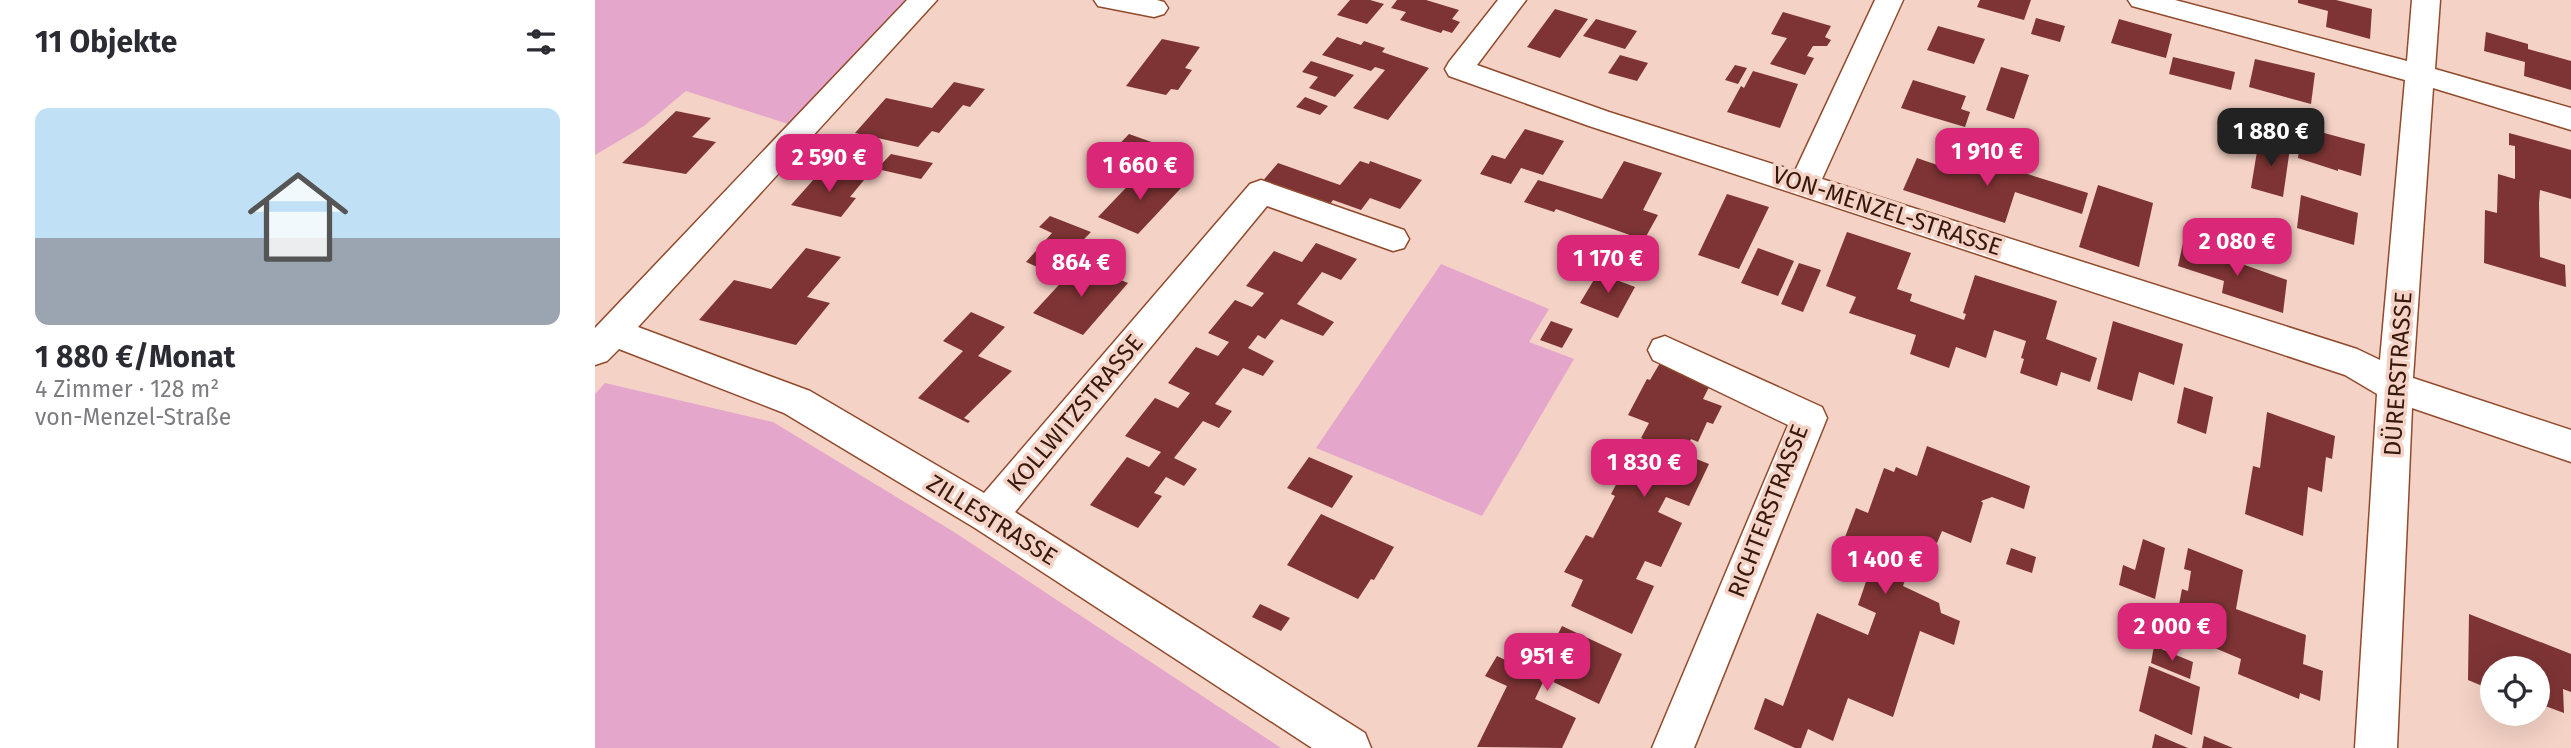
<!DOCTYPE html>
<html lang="de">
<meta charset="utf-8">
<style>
body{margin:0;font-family:"Fira Sans",sans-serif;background:#f2f2f3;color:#2b2b33;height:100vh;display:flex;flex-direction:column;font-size:26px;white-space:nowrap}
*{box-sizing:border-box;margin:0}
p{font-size:23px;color:#7c7c81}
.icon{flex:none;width:38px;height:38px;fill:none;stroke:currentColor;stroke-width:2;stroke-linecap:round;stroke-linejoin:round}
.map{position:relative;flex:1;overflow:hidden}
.details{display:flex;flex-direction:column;background:#fff;width:595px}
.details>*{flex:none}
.fabs{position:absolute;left:1885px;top:656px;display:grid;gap:14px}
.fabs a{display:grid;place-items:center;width:70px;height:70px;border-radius:50%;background:#fff;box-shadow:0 7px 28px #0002;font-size:35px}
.price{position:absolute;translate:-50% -60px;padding:0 16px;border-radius:14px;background:#db2777;color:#fff;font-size:23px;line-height:46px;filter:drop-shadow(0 2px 4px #0008)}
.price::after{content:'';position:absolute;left:50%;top:42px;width:21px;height:16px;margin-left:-10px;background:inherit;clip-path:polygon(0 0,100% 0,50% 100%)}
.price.selected{background:#222;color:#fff}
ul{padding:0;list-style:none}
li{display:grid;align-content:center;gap:14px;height:371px;padding:0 35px}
li span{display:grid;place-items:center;height:217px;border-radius:14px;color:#555}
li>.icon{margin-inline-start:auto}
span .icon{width:126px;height:126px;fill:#fffc;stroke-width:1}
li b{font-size:30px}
h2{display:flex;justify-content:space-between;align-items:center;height:84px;padding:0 35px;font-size:30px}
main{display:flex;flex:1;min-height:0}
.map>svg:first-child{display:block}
.green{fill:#e5a6cc}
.building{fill:#7e3434}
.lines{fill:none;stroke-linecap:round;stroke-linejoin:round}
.minor-casing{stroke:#904a2c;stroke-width:3}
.minor{fill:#fff;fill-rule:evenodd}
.labels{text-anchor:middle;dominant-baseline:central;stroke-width:7;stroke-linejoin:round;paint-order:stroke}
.street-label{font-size:24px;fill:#36190c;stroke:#f4d2c5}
</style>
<main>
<section class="details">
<h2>11 Objekte<svg class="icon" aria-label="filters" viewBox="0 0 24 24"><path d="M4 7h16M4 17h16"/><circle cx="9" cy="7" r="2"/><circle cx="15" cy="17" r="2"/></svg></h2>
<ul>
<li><span style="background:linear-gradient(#bfe0f5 60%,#9aa5b1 0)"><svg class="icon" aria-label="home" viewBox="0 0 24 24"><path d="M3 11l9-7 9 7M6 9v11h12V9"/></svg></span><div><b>1 880 €/Monat</b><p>4 Zimmer · 128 m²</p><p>von-Menzel-Straße</p></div></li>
</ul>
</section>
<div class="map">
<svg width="1976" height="748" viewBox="0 0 1976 748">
<rect width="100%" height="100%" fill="#f4d2c5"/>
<!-- green -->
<g class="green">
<path d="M 0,0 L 310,0 L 193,124 L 91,91 L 49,126 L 0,155 Z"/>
<path d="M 846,264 L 954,309 L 934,342 L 979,359 L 887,516 L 721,448 Z"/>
<path d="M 10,383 L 178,422 L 359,532 L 686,748 L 0,748 L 0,394 Z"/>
</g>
<!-- building -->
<g class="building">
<path d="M 755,0 L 775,0 L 789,4 L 772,24 L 742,15 Z"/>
<path d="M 802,0 L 831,0 L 864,10 L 857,19 L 865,22 L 857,33 L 848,30 L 846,33 L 805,20 L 811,12 L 796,8 Z"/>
<path d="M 1385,0 L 1436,0 L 1429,20 L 1382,7 Z"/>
<path d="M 1703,0 L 1741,0 L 1777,9 L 1775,39 L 1731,27 L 1733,11 L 1703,3 Z"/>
<path d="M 960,9 L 993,19 L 965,58 L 932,47 Z"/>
<path d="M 1188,12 L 1236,26 L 1230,37 L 1236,40 L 1232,46 L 1218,46 L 1212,56 L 1219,58 L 1210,75 L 1175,64 L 1192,38 L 1176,34 Z"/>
<path d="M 1441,18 L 1470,26 L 1465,42 L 1436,34 Z"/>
<path d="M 1001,19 L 1042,31 L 1030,49 L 988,36 Z"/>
<path d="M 1524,19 L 1577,34 L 1571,58 L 1516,43 Z"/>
<path d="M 1343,26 L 1390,39 L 1379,64 L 1332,50 Z"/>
<path d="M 1891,32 L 1933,44 L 1933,49 L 1976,61 L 1976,90 L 1929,76 L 1930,62 L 1889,51 Z"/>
<path d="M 742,37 L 766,45 L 769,41 L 790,48 L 787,52 L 834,68 L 793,120 L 758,108 L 790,70 L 780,67 L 776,71 L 727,55 Z"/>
<path d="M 567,39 L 605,47 L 590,68 L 597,70 L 583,90 L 576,89 L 571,95 L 531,86 Z"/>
<path d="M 1025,55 L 1053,63 L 1042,81 L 1013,73 Z"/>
<path d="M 1578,57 L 1640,72 L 1636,90 L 1574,74 Z"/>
<path d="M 1660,59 L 1720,73 L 1716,104 L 1654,87 Z"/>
<path d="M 716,61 L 759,75 L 740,97 L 714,88 L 723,77 L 707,72 Z"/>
<path d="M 1140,65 L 1152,68 L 1143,84 L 1130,80 Z"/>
<path d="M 1406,67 L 1434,75 L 1419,119 L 1391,110 Z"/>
<path d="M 1158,71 L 1203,84 L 1185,128 L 1132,112 L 1146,86 L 1149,88 Z"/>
<path d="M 1318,80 L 1371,96 L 1366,109 L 1375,112 L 1370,127 L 1306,108 Z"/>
<path d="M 359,82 L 390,89 L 375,107 L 368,105 L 344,133 L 337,131 L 323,147 L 260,133 L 291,98 L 337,108 Z"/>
<path d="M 710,97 L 733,106 L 725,115 L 701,107 Z"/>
<path d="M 81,111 L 116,118 L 97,137 L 121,142 L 91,174 L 27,163 Z"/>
<path d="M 1707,127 L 1770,144 L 1766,176 L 1743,169 L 1743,171 L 1703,158 Z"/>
<path d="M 930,129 L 969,141 L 948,175 L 926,168 L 916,184 L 885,174 L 897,155 L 910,159 Z"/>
<path d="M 1914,133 L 1976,150 L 1976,199 L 1945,190 L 1944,203 L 1945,257 L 1970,265 L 1971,287 L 1889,263 L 1890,210 L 1902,213 L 1903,174 L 1920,179 L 1920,146 L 1914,145 Z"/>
<path d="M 534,134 L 565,145 L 540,171 L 510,159 Z"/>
<path d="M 1664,139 L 1695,148 L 1688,197 L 1656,188 Z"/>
<path d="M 296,154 L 338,163 L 326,179 L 282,169 Z"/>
<path d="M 1322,158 L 1357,170 L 1361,159 L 1392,168 L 1394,162 L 1493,193 L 1487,214 L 1420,192 L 1410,223 L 1308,190 Z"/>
<path d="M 765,161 L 774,164 L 775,161 L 827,180 L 805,209 L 775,198 L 766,210 L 738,200 L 732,208 L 666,183 L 683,163 L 745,185 Z"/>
<path d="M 1029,161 L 1067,173 L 1048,210 L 1063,215 L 1049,240 L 961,209 L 959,212 L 929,202 L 943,180 L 1007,199 Z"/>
<path d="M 227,170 L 269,180 L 255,197 L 261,198 L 246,217 L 196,205 Z"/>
<path d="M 547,171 L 587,187 L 543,234 L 503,217 Z"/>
<path d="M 1503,185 L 1558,203 L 1544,267 L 1484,247 Z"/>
<path d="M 1132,194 L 1174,207 L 1144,269 L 1103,255 Z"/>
<path d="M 1706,195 L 1763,213 L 1759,245 L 1702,228 Z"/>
<path d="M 455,216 L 496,232 L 456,273 L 431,262 L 457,233 L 444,227 Z"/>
<path d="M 1252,232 L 1316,253 L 1302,289 L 1317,294 L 1315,301 L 1369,320 L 1371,314 L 1368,313 L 1380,275 L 1462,301 L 1451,339 L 1502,358 L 1495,382 L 1466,372 L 1462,386 L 1425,373 L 1429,359 L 1426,358 L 1431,341 L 1399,330 L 1391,358 L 1361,347 L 1354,368 L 1315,354 L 1321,335 L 1254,313 L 1261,297 L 1231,286 Z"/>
<path d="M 721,243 L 762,259 L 746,280 L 727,272 L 702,304 L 739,322 L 728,336 L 686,319 L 670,339 L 663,335 L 653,348 L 679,361 L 668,376 L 648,368 L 620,404 L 637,411 L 624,428 L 608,421 L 579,458 L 602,469 L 589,486 L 571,477 L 559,493 L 567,496 L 543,528 L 495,505 L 532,457 L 554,467 L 566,452 L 530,436 L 560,398 L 583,408 L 595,393 L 573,383 L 601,347 L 623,356 L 634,342 L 613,333 L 640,300 L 657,307 L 669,293 L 651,286 L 679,251 L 707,262 Z"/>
<path d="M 1588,243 L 1692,280 L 1688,313 L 1627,293 L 1629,281 L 1583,266 Z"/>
<path d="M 211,248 L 246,257 L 212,297 L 235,303 L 201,345 L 104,320 L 139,280 L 176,289 Z"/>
<path d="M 1163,248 L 1199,261 L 1183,296 L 1146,283 Z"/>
<path d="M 484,263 L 533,283 L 488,335 L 438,313 Z"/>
<path d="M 1204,263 L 1226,270 L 1208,312 L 1186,304 Z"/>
<path d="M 1003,273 L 1040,287 L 1023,318 L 985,303 Z"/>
<path d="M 376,312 L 410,327 L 383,356 L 417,371 L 369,418 L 375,421 L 373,423 L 323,398 L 368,351 L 348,341 Z"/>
<path d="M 956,321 L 978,329 L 967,348 L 945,340 Z"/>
<path d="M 1518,321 L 1588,344 L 1579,385 L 1544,372 L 1537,401 L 1502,389 Z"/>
<path d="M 1065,363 L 1116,383 L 1108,399 L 1127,406 L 1118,424 L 1112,422 L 1103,442 L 1096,439 L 1089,454 L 1114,464 L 1094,506 L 1071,497 L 1063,512 L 1087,523 L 1066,567 L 1050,561 L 1041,579 L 1059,586 L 1037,634 L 976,606 L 988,580 L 969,572 L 991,535 L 998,538 L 1020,496 L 1016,494 L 1025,477 L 1005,469 L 1017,445 L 1048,458 L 1056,442 L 1046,438 L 1054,423 L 1033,415 L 1052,379 L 1055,380 Z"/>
<path d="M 1589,387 L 1618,397 L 1611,434 L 1582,423 Z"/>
<path d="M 1672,412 L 1740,436 L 1737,459 L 1731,457 L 1727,492 L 1713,487 L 1708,536 L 1650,514 L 1658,466 L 1665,468 Z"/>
<path d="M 1332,446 L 1435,486 L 1429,509 L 1397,497 L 1386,501 L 1388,503 L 1376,543 L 1347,531 L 1342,543 L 1325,536 L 1308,586 L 1344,603 L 1346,613 L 1365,621 L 1359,645 L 1325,631 L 1298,717 L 1253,698 L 1238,741 L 1213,729 L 1206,748 L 1200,748 L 1159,729 L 1170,698 L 1188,706 L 1222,613 L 1273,635 L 1281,613 L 1263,605 L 1274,573 L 1252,563 L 1254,557 L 1244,553 L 1261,508 L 1273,513 L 1289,468 L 1299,472 L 1301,467 L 1322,476 Z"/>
<path d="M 714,457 L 758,476 L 737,508 L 692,488 Z"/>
<path d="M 726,514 L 799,547 L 779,580 L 776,579 L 763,599 L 692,565 Z"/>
<path d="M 1548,539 L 1570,548 L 1560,599 L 1524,585 L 1528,565 L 1540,570 Z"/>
<path d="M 1416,548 L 1441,557 L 1437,573 L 1411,564 Z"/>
<path d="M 1593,548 L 1648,570 L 1641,609 L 1711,635 L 1708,664 L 1728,671 L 1725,701 L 1705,693 L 1704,699 L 1643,674 L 1646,659 L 1579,631 L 1587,589 L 1593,591 L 1596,571 L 1589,569 Z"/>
<path d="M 665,604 L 695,618 L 686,631 L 657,617 Z"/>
<path d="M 1874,614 L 1976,654 L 1976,692 L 1968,689 L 1969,713 L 1942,703 L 1942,668 L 1897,668 L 1897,690 L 1873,680 Z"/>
<path d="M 967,626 L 1027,654 L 1004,704 L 950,678 L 940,699 L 981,718 L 967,748 L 882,747 L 912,686 L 890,676 L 902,656 L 942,675 Z"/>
<path d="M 1559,646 L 1598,662 L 1595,679 L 1556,663 Z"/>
<path d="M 1554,666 L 1605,687 L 1597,735 L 1544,711 Z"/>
<path d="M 1560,734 L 1593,748 L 1557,748 Z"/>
<path d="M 1609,736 L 1638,748 L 1607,748 Z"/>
</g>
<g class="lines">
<defs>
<g id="minor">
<path d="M 312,0 L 342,0 L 43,327 L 215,391 L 389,493 L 655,184 L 666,180 L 809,230 L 814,239 L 809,248 L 798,251 L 672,206 L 420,512 L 770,733 L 776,748 L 717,748 L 380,528 L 189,413 L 24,349 L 12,361 L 0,365 L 0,328 Z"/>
<path d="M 499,0 L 562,0 L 569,2 L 573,8 L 569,14 L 559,17 L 503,6 Z"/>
<path d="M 903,0 L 931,0 L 882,65 L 1014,112 L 1200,171 L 1280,0 L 1308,0 L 1227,179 L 1762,349 L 1785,360 L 1810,80 L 1537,6 L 1533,0 L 1580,0 L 1812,61 L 1817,0 L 1845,0 L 1840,69 L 1976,108 L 1976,130 L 1838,88 L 1818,378 L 1976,430 L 1976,462 L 1817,408 L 1802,748 L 1760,748 L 1782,394 L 1750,375 L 994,126 L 854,76 L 850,69 L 854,62 Z"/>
<path d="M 1070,336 L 1227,407 L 1232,418 L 1099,748 L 1057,748 L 1193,425 L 1058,360 L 1053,350 L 1058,340 Z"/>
</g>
</defs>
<!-- minor casing -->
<use href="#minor" class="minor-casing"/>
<!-- minor -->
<use href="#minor" class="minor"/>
</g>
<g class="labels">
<!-- street labels -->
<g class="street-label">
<text transform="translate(1292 211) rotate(18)">VON-MENZEL-STRASSE</text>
<text transform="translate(1803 374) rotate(-86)">DÜRERSTRASSE</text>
<text transform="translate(480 413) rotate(-50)">KOLLWITZSTRASSE</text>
<text transform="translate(1173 511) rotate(-69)">RICHTERSTRASSE</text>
<text transform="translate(397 520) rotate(32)">ZILLESTRASSE</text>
</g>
</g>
</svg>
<div class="fabs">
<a><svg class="icon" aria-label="locate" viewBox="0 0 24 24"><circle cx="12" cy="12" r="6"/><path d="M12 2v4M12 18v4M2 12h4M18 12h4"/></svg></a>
</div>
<b class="price selected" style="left:1676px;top:168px">1 880 €</b>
<b class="price" style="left:1392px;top:188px">1 910 €</b>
<b class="price" style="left:234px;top:194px">2 590 €</b>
<b class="price" style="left:545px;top:202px">1 660 €</b>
<b class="price" style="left:1642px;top:278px">2 080 €</b>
<b class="price" style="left:1013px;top:295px">1 170 €</b>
<b class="price" style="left:486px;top:299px">864 €</b>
<b class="price" style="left:1049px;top:499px">1 830 €</b>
<b class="price" style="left:1290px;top:596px">1 400 €</b>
<b class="price" style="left:1577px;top:663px">2 000 €</b>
<b class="price" style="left:952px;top:693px">951 €</b>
</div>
</main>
